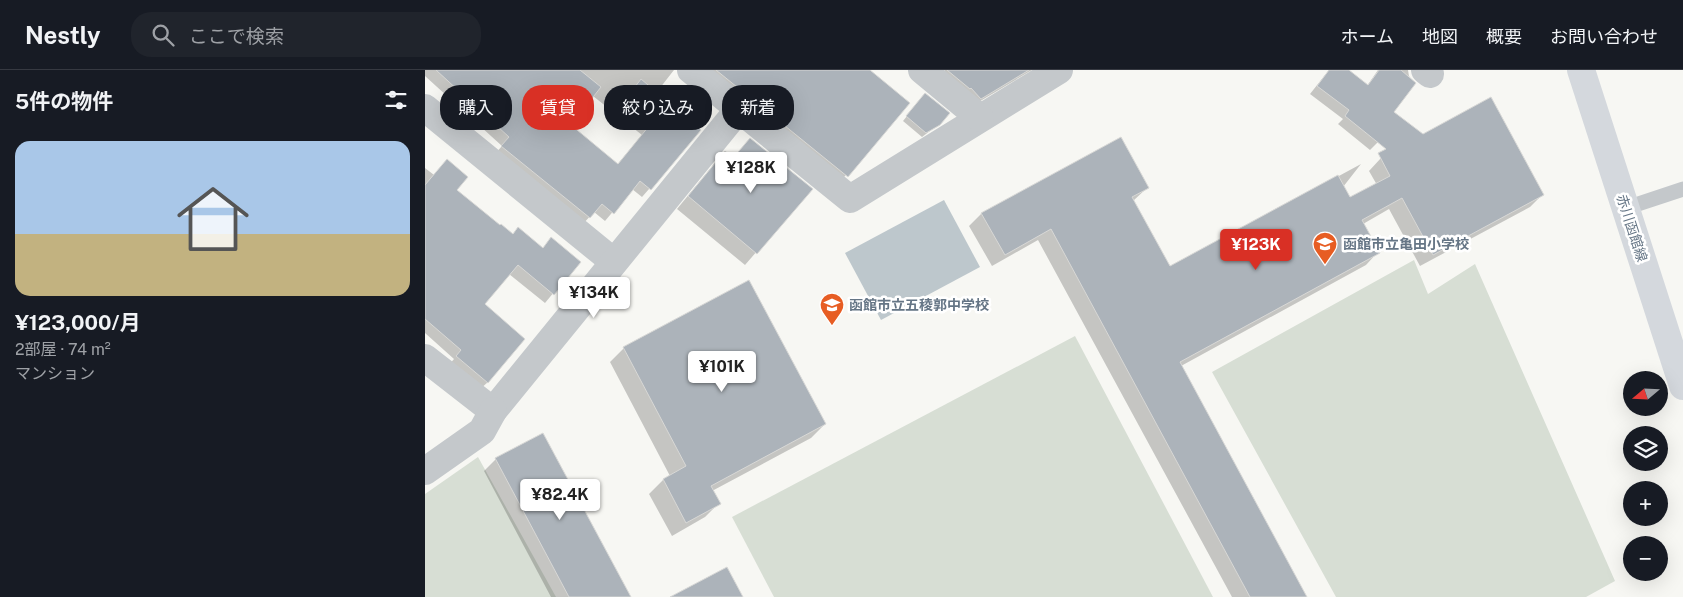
<!DOCTYPE html>
<html lang="ja">
<meta charset="utf-8">
<style>
body{margin:0;font-family:"Public Sans","Noto Sans JP",sans-serif;background:#20242c;color:#f1f3f6;height:100vh;display:flex;flex-direction:column;font-size:19px;white-space:nowrap}
*{box-sizing:border-box;margin:0}
p{font-size:16px;color:#9ea1a6}
.icon{flex:none;width:28px;height:28px;fill:none;stroke:currentColor;stroke-width:2;stroke-linecap:round;stroke-linejoin:round}
.map{position:relative;flex:1;overflow:hidden}
.drawer{display:flex;flex-direction:column;background:#171b24;width:425px}
.drawer>*{flex:none}
.banner{position:absolute;left:15px;top:15px;width:475px;height:45px;display:flex;gap:10px}
.needle{width:32px;rotate:251deg}
.tools{position:absolute;left:1198px;top:301px;display:grid;gap:10px}
.tools a{display:grid;place-items:center;width:45px;height:45px;border-radius:50%;background:#171b24;box-shadow:0 5px 20px #0002;font-size:25px}
.price{position:absolute;translate:-50% -42px;padding:0 11px;border-radius:5px;background:#fff;color:#222;font-size:16px;line-height:32px;filter:drop-shadow(0 1px 2px #0008)}
.price::after{content:'';position:absolute;left:50%;top:30px;width:15px;height:11px;margin-left:-8px;background:inherit;clip-path:polygon(0 0,100% 0,50% 100%)}
.price.selected{background:#d93025;color:#fff}
ul{padding:0;list-style:none}
li{display:grid;align-content:center;gap:10px;height:265px;padding:0 15px}
li span{display:grid;place-items:center;height:155px;border-radius:15px;color:#555}
li>.icon{margin-inline-start:auto}
span .icon{width:90px;height:90px;fill:#fffc;stroke-width:1}
li b{font-size:21px}
h2{display:flex;justify-content:space-between;align-items:center;height:60px;padding:0 15px;font-size:21px}
.chip{padding:0 18px;border-radius:20px;background:#171b24;box-shadow:0 5px 20px #0002;font-size:18px;line-height:45px}
.chip.selected{background:#d93025;color:#fff}
header{display:flex;align-items:center;gap:30px;box-sizing:border-box;height:70px;padding:0 25px;background:#171b24;border-bottom:1px solid #363941}
header strong{font-size:24px}
nav{display:flex;gap:28px;margin-inline-start:auto;font-size:18px}
.search{width:350px;height:45px;background:#20242c;display:flex;align-items:center;gap:12px;box-sizing:border-box;padding:0 18px;border-radius:20px;color:#9ea1a6;font-size:19px}
main{display:flex;flex:1;min-height:0}
.map>svg:first-child{display:block}
.green{fill:#d7ded4}
.water{fill:#bdc7cc}
.shadow{fill:#0003;fill-rule:evenodd}
.building{fill:#acb3ba;stroke:#d8d8d6}
.lines{fill:none;stroke-linecap:round;stroke-linejoin:round}
.service{stroke:#c4c8cb;stroke-width:15}
.minor{stroke:#c4c8cb;stroke-width:28}
.secondary{stroke:#d4d8dd;stroke-width:28}
.labels{text-anchor:middle;dominant-baseline:central;stroke-width:5;stroke-linejoin:round;paint-order:stroke}
.street-label{font-size:14px;fill:#657585;stroke:#fff}
.poi-label{font-size:14px;font-weight:bold;fill:#657585;stroke:#fff;text-anchor:start}
</style>
<header>
<strong>Nestly</strong>
<div class="search"><svg class="icon" aria-label="search" viewBox="0 0 24 24"><circle cx="10" cy="10" r="6"/><path d="M15 15l6 6"/></svg>ここで検索</div>
<nav><a>ホーム</a><a>地図</a><a>概要</a><a>お問い合わせ</a></nav>
</header>
<main>
<section class="drawer">
<h2>5件の物件<svg class="icon" aria-label="filters" viewBox="0 0 24 24"><path d="M4 7h16M4 17h16"/><circle cx="9" cy="7" r="2"/><circle cx="15" cy="17" r="2"/></svg></h2>
<ul>
<li><span style="background:linear-gradient(#a9c7e8 60%,#c2b280 0)"><svg class="icon" aria-label="home" viewBox="0 0 24 24"><path d="M3 11l9-7 9 7M6 9v11h12V9"/></svg></span><div><b>¥123,000/月</b><p>2部屋 · 74 m²</p><p>マンション</p></div></li>
</ul>
</section>
<div class="map">
<svg width="1258" height="527" viewBox="0 0 1258 527">
<rect width="100%" height="100%" fill="#f7f7f3"/>
<!-- green -->
<g class="green">
<path d="M 989,190 L 1003,224 L 1050,194 L 1190,511 L 1161,527 L 911,527 L 787,302 Z"/>
<path d="M 650,266 L 788,527 L 349,527 L 307,447 Z"/>
<path d="M 53,387 L 131,527 L 0,527 L 0,424 Z"/>
</g>
<!-- water -->
<path class="water" d="M 519,130 L 555,197 L 456,250 L 420,183 Z"/>
<!-- shadow -->
<g class="shadow">
<path d="M 0,0 L 249,0 L 231,23 L 275,61 L 217,127 L 207,119 L 180,151 L 169,142 L 156,156 L 69,85 L 77,76 L 0,6 ZM 168,26 L 217,65 L 192,95 L 144,56 Z"/>
<path d="M 272,0 L 443,0 L 483,33 L 413,114 Z"/>
<path d="M 520,0 L 607,0 L 547,36 L 513,8 Z"/>
<path d="M 904,0 L 922,0 L 942,16 L 953,0 L 983,0 L 984,6 L 989,13 L 968,42 L 953,72 L 945,80 L 913,54 L 918,49 L 885,24 Z"/>
<path d="M 496,29 L 514,54 L 497,67 L 478,51 Z"/>
<path d="M 695,68 L 722,118 L 708,131 L 744,198 L 936,94 L 918,117 L 924,129 L 952,115 L 944,101 L 956,88 L 1117,125 L 1105,137 L 995,196 L 964,139 L 938,154 L 953,182 L 941,195 L 756,296 L 877,527 L 807,527 L 613,170 L 567,196 L 544,156 L 556,144 Z"/>
<path d="M 325,70 L 386,119 L 320,195 L 252,139 L 289,94 L 300,82 L 307,89 Z"/>
<path d="M 0,98 L 87,165 L 117,179 L 126,169 L 154,192 L 120,233 L 84,204 L 58,234 L 63,312 L 54,320 L 24,295 L 29,289 L 0,263 Z"/>
<path d="M 199,278 L 400,354 L 386,368 L 287,421 L 294,433 L 280,447 L 247,466 L 224,424 L 238,410 L 245,406 L 185,292 Z"/>
<path d="M 117,364 L 204,527 L 126,527 L 59,401 L 71,389 Z"/>
</g>
<!-- building -->
<g class="building">
<path d="M 11,0 L 155,0 L 176,17 L 146,55 L 193,94 L 224,56 L 197,34 L 216,9 L 276,60 L 226,120 L 215,111 L 189,144 L 177,134 L 165,148 L 76,76 L 84,67 Z"/>
<path d="M 291,0 L 445,0 L 485,33 L 423,107 Z"/>
<path d="M 522,0 L 604,0 L 556,29 L 546,18 L 545,19 Z"/>
<path d="M 904,0 L 924,0 L 943,15 L 954,0 L 976,0 L 991,13 L 969,42 L 998,64 L 1066,27 L 1119,125 L 1008,185 L 977,128 L 937,150 L 955,183 L 755,292 L 882,527 L 825,527 L 626,159 L 580,185 L 556,143 L 696,67 L 724,118 L 707,127 L 745,196 L 913,105 L 925,127 L 965,106 L 953,83 L 961,79 L 920,46 L 924,40 L 892,16 Z"/>
<path d="M 500,23 L 525,43 L 515,55 L 501,63 L 481,46 Z"/>
<path d="M 325,68 L 388,119 L 332,184 L 263,126 L 300,81 L 308,88 Z"/>
<path d="M 22,89 L 43,107 L 32,120 L 75,155 L 76,154 L 88,164 L 93,157 L 118,178 L 126,167 L 156,192 L 129,225 L 93,195 L 60,234 L 100,269 L 63,313 L 31,286 L 36,280 L 0,249 L 0,115 Z"/>
<path d="M 324,210 L 401,354 L 286,416 L 296,434 L 261,453 L 238,409 L 261,396 L 198,277 Z"/>
<path d="M 118,363 L 206,527 L 144,527 L 70,388 Z"/>
<path d="M 302,497 L 318,527 L 245,527 Z"/>
</g>
<g class="lines">
<!-- service -->
<path class="service" d="M 1201,138 L 1258,119"/>
<!-- minor -->
<g class="minor">
<path d="M 266,0 L 425,129 L 634,0"/>
<path d="M 497,0 L 555,48"/>
<path d="M 1000,0 L 1005,4"/>
<path d="M 0,38 L 189,192"/>
<path d="M 0,288 L 68,341 L 314,39"/>
<path d="M 0,401 L 57,361 L 68,341"/>
</g>
<!-- secondary -->
<path class="secondary" d="M 1156,0 L 1258,316"/>
</g>
<!-- icons -->
<defs>
<symbol id="school-pin" viewBox="-11 -11 22 30"><path d="M0 17L-7.5 6A9.5 9.5 0 1 1 7.5 6Z" fill="#e75d23" stroke="#fff"/><path d="M0-5L7-2L0 1L-7-2ZM-4 1L0 2.5L4 1V4Q0 6-4 4Z" fill="#fff"/></symbol>
</defs>
<g fill-rule="evenodd">
<use href="#school-pin" x="886" y="160" width="28" height="38"/>
<use href="#school-pin" x="393" y="221" width="28" height="38"/>
</g>
<g class="labels">
<!-- street labels -->
<g class="street-label">
<text transform="translate(1207 158) rotate(72)">赤川函館線</text>
</g>
<!-- poi labels -->
<g class="poi-label">
<text x="918" y="174">函館市立亀田小学校</text>
<text x="424" y="235">函館市立五稜郭中学校</text>
</g>
</g>
</svg>
<div class="tools">
<a><svg class="needle" viewBox="-14 -14 28 28"><path d="M0-13l5 13h-10z" fill="#e53935"/><path d="M0 13l5-13h-10z" fill="#9ea1a6"/></svg></a>
<a><svg class="icon" aria-label="layers" viewBox="0 0 24 24"><path d="M12 4l9 5-9 5-9-5zM3 14l9 5 9-5"/></svg></a>
<a>+</a>
<a>−</a>
</div>
<b class="price" style="left:326px;top:124px">¥128K</b>
<b class="price selected" style="left:831px;top:201px">¥123K</b>
<b class="price" style="left:169px;top:249px">¥134K</b>
<b class="price" style="left:297px;top:323px">¥101K</b>
<b class="price" style="left:135px;top:451px">¥82.4K</b>
<div class="banner">
<a class="chip">購入</a>
<a class="chip selected">賃貸</a>
<a class="chip">絞り込み</a>
<a class="chip">新着</a>
</div>
</div>
</main>
